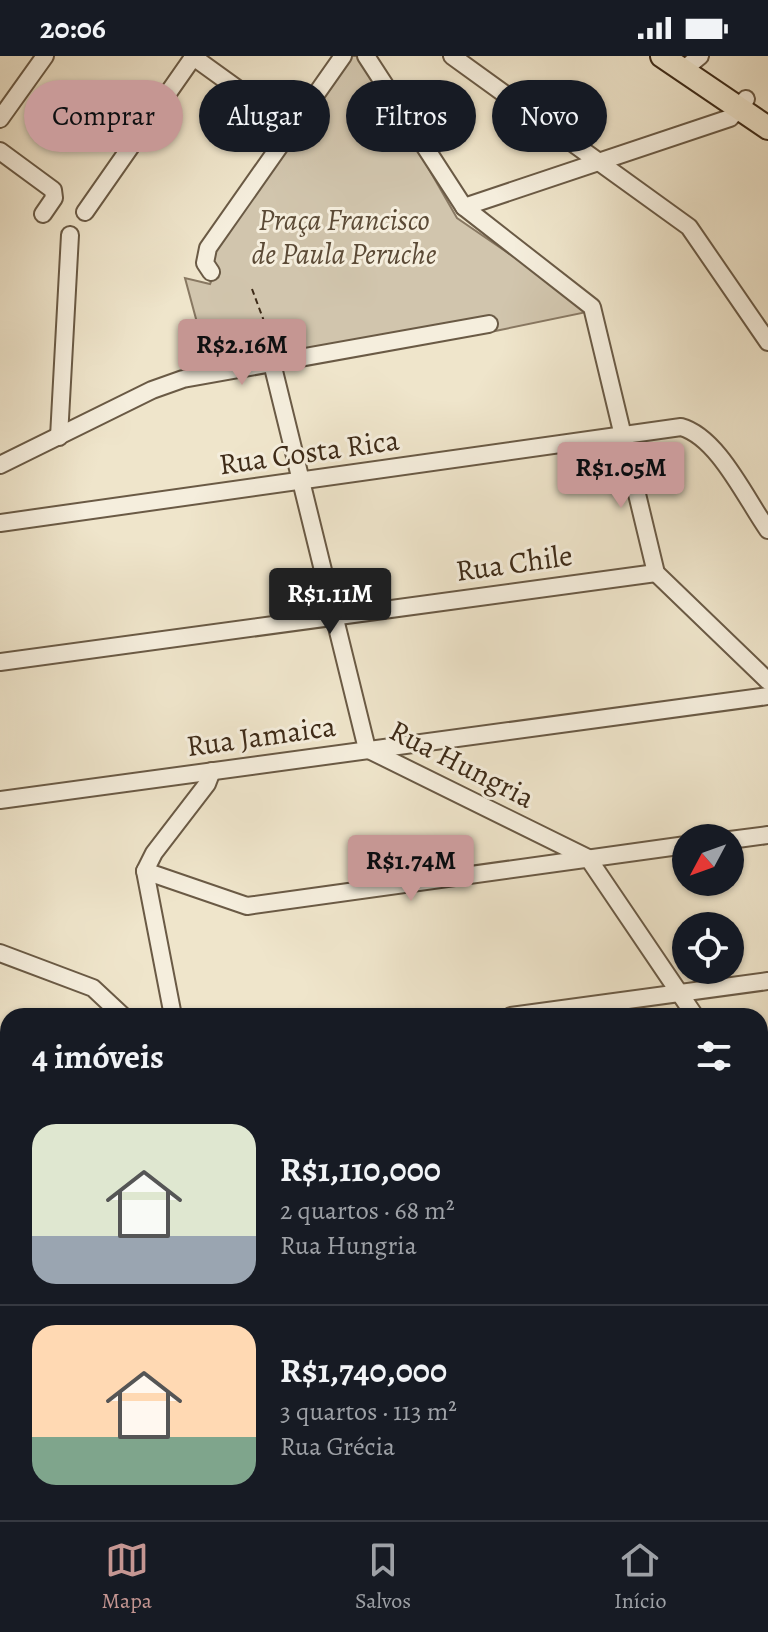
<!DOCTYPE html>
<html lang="pt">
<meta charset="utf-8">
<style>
body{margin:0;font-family:Alegreya,serif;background:#242831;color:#f1f3f6;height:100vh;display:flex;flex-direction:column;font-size:30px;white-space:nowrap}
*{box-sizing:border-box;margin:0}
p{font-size:26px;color:#9ea1a6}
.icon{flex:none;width:44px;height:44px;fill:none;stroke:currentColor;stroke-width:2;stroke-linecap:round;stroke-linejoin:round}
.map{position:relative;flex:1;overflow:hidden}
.sheet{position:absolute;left:0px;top:952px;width:768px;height:512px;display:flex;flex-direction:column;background:#171b24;border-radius:24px 24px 0 0;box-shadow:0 2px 6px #0004}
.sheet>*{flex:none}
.banner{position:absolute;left:24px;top:24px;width:720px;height:72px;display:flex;gap:16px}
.needle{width:52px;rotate:229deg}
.controls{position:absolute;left:672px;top:768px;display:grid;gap:16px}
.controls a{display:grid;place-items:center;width:72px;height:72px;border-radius:50%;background:#171b24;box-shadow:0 2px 6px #0004;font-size:40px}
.price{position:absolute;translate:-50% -68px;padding:0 18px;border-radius:8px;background:#c59692;color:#111;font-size:26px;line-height:52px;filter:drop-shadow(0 2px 4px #0008)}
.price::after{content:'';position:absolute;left:50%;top:48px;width:24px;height:18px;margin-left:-12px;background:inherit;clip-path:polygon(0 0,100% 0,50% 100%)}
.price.active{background:#222;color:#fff}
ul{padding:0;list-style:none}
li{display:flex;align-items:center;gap:24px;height:200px;padding:0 32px}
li+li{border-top:2px solid #363941}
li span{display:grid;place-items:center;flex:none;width:224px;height:160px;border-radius:24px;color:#555}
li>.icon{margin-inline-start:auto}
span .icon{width:96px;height:96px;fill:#fffc;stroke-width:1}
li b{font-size:34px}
h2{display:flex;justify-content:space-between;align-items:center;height:96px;padding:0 32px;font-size:34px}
.pill{padding:0 28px;border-radius:36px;background:#171b24;box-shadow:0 2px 6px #0004;font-size:28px;line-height:72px}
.pill.active{background:#c59692;color:#111}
.status{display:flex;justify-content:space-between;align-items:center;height:56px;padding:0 40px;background:#171b24;direction:ltr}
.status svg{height:22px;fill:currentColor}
.menu{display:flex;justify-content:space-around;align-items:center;height:112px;border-top:2px solid #363941;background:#171b24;font-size:22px;color:#9ea1a6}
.menu a{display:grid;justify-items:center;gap:4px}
.menu .active{color:#c59692}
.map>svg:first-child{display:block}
.green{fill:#d1c5ad;stroke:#887862;stroke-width:2}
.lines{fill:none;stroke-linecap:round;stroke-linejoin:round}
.minor-casing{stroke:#6a5a45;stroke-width:20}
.major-casing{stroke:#3e2b18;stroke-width:26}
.path{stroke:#3e2b18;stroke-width:2;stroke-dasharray:6 4;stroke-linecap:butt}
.minor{stroke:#f5eedd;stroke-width:16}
.major{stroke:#efe5cb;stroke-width:22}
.labels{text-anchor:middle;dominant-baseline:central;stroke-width:6;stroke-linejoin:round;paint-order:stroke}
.park-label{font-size:30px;font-style:italic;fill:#5b4a36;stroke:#f5eedd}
.street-label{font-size:30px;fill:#3e2b18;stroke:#f5eedd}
</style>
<div class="status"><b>20:06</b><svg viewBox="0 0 49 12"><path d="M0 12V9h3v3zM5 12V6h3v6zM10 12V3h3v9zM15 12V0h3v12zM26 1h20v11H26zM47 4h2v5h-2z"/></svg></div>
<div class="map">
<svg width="768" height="1464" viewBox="0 0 768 1464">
<rect width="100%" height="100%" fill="#efe5cb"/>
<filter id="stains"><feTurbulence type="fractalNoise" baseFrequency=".0025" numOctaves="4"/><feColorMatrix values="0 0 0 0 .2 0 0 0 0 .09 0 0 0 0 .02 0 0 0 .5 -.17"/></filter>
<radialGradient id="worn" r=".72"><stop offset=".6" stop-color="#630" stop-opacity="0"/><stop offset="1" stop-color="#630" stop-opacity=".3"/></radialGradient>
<!-- green -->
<path class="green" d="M 343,0 L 364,0 L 457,162 L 572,241 L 587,256 L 495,275 L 491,264 L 209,311 L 185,222 L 210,228 L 214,219 L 205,197 Z"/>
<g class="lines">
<defs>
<g id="minor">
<path d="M 192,0 L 292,72"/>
<path d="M 366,0 L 464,151 L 592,251 L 656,517 L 768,625"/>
<path d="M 452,0 L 689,171 L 768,286"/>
<path d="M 683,14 L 700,0"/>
<path d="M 0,63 L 45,0"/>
<path d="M 0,95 L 53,134 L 54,142 L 43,158"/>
<path d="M 464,151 L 730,62 L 746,43"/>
<path d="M 85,156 L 194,0"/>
<path d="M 211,216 L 205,207 L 208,192 L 343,0"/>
<path d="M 272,307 L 367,693 L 588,802 L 695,960"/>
<path d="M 59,381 L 70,179"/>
<path d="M 0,409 L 152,334 L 183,323 L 489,268"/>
<path d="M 0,467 L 681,371 C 718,381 746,443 768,474"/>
<path d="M 0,606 L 656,517"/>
<path d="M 0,744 L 768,640"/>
<path d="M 730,784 L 768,779"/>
<path d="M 145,815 L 247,850 L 686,789"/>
<path d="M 0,897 L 93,932 L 123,960"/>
<path d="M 173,960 L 145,815 L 154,797 L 207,728 L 212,715"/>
<path d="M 511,960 L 768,925"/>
<path d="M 760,1057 L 768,1069"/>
<path d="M 0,1083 L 8,1093"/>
<path d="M 760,1234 L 768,1229"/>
<path d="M 760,1286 L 768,1298"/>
<path d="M 186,1456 L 189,1464"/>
<path d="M 470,1464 L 475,1456"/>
</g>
<g id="major">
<path d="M 662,0 L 768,72"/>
<path d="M 0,1318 L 8,1320"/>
<path d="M 10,1456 L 38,1464"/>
<path d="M 649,1456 L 687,1464"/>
</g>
</defs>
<!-- minor casing -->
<use href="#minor" class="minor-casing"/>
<!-- major casing -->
<use href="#major" class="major-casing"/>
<!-- path -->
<path class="path" d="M 252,233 L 274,292"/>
<!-- minor -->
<use href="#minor" class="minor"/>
<!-- major -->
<use href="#major" class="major"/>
</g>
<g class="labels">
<!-- park labels -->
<g class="park-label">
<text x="344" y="164">Praça Francisco<tspan x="344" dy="34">de Paula Peruche</tspan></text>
</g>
<!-- street labels -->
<g class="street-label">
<text transform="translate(309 396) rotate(-8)">Rua Costa Rica</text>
<text transform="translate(514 507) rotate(-8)">Rua Chile</text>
<text transform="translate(261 680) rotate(-8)">Rua Jamaica</text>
<text transform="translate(462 708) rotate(27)">Rua Hungria</text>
</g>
</g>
<rect width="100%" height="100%" filter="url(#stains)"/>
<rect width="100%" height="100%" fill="url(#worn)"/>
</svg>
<div class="controls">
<a><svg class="needle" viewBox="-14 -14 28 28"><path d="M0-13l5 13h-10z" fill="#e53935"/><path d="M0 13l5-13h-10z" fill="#9ea1a6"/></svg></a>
<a><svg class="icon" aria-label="locate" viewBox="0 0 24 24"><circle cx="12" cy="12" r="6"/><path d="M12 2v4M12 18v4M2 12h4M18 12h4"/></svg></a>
</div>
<b class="price" style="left:242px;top:331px">R$2.16M</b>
<b class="price" style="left:621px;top:454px">R$1.05M</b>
<b class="price active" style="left:330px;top:580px">R$1.11M</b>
<b class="price" style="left:411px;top:847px">R$1.74M</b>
<div class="banner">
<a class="pill active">Comprar</a>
<a class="pill">Alugar</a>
<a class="pill">Filtros</a>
<a class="pill">Novo</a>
</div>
<section class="sheet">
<h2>4 imóveis<svg class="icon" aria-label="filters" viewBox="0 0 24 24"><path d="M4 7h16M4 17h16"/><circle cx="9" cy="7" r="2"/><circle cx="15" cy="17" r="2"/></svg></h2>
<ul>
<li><span style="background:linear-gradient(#dfe7d0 70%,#9aa5b1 0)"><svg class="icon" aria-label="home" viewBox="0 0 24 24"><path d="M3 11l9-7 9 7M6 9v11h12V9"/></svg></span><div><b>R$1,110,000</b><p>2 quartos · 68 m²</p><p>Rua Hungria</p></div></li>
<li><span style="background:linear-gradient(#ffd9b3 70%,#7fa58c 0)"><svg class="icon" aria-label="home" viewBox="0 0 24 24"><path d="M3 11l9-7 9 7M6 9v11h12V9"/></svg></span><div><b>R$1,740,000</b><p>3 quartos · 113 m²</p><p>Rua Grécia</p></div></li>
</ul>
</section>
</div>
<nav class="menu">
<a class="active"><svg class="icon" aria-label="map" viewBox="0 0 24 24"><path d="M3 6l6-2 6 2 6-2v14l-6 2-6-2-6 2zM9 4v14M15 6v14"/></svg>Mapa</a>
<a><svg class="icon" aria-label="saved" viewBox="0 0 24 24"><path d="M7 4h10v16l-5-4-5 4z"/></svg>Salvos</a>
<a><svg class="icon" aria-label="home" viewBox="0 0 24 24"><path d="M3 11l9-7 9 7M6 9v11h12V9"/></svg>Início</a>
</nav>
